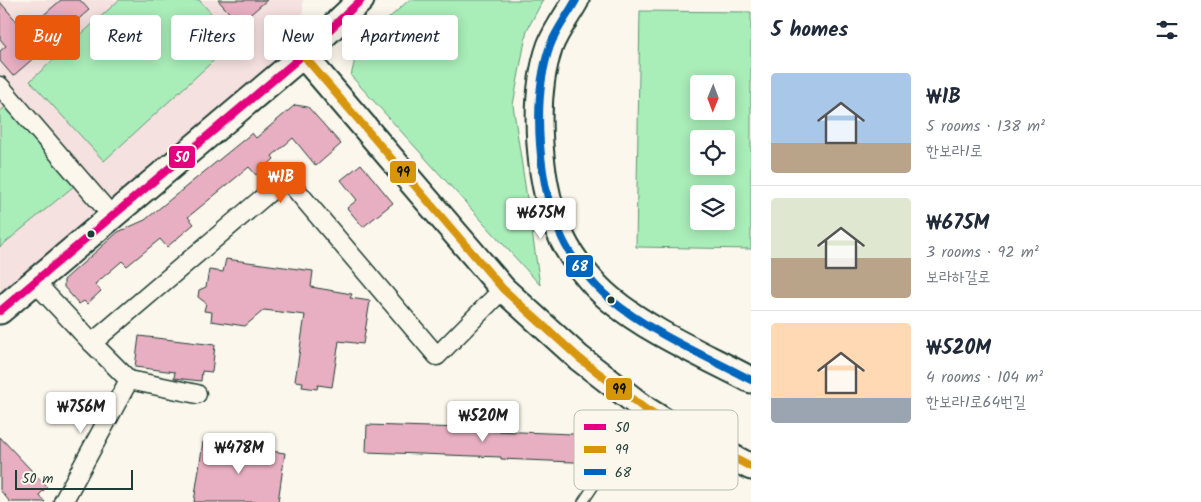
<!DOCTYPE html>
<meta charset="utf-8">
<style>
body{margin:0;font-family:Kalam,"Poor Story",sans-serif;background:#f6f6f7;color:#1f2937;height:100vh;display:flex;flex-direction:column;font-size:19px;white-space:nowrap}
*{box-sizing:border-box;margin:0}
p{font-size:16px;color:#747a83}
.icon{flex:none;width:28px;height:28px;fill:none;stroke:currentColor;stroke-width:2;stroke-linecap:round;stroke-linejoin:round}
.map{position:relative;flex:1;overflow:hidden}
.details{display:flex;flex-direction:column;background:#fff;width:450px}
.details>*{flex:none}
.guide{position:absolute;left:15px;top:15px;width:475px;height:45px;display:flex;gap:10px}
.needle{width:32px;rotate:181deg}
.fabs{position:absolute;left:690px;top:75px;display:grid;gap:10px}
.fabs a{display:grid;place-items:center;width:45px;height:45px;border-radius:5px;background:#fff;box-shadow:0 2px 12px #0003;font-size:25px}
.scale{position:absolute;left:15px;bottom:12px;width:118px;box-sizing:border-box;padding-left:5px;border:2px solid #1f3d34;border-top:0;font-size:14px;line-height:18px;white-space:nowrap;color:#1f3d34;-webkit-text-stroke:4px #fbf7ec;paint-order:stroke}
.price{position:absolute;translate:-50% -42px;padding:0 11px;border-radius:5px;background:#fff;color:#222;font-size:16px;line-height:32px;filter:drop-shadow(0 1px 2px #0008)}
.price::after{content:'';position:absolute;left:50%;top:30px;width:15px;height:11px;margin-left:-8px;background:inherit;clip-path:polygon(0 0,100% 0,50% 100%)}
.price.current{background:#ea580c;color:#fff}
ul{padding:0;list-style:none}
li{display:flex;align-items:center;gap:15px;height:125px;padding:0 20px}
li+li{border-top:1px solid #e0e1e3}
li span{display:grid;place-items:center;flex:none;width:140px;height:100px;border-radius:5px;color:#555}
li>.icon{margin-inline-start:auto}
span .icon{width:60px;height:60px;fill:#fffc;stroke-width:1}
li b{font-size:21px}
h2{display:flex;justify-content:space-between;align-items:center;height:60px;padding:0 20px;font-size:21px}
.pill{padding:0 18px;border-radius:5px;background:#fff;box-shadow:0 2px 12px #0003;font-size:18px;line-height:45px}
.pill.current{background:#ea580c;color:#fff}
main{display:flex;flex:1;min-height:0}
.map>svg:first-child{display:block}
.built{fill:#f5e1df}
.green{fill:#a9edb9;stroke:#649576;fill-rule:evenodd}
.building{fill:#e8afc2;stroke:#1f3d34}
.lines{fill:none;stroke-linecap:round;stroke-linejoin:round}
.lane-casing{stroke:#1f3d34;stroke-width:12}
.street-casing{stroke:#1f3d34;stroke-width:21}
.secondary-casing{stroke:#1f3d34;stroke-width:29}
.lane{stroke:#fbf7ec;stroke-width:9}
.street{stroke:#fbf7ec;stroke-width:18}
.secondary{stroke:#fbf7ec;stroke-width:25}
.bus-1-casing{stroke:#fbf7ec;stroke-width:11}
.bus-2-casing{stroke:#fbf7ec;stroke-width:11}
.bus-3-casing{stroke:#fbf7ec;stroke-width:11}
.bus-1{stroke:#e5007d;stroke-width:8}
.bus-2{stroke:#d79608;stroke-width:8}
.bus-3{stroke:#0065bd;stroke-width:8}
.bus-dot{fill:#1f3d34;stroke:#fbf7ec;stroke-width:2}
.key{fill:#fbf7ec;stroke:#b9bfb5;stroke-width:1}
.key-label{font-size:14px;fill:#1f3d34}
.line-badge{stroke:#fbf7ec;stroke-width:2}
.badge-label{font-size:14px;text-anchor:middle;font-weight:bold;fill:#fff}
.pale-badge-label{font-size:14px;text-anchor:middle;font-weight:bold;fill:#111}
</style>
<main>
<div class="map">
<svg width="751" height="502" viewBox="0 0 751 502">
<rect width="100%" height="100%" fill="#fbf7ec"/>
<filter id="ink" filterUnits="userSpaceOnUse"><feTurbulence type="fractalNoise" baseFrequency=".02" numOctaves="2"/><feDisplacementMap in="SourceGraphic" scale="10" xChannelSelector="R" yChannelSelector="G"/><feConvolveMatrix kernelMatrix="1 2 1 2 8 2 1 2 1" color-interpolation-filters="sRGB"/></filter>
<g filter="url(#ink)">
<!-- built -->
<path class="built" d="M 0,0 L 303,0 L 303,55 L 0,311 Z"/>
<!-- green -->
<g class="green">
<path d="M 119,0 L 199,0 L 236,40 L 104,161 L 30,81 Z"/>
<path d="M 409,0 L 543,0 L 527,30 L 513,105 L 540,285 L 351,76 L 358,46 Z"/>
<path d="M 640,11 L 751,12 L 751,249 L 636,247 ZM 699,84 L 726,84 L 726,111 L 699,111 ZM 699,139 L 726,139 L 726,166 L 699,166 ZM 699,194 L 726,194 L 726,221 L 699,221 Z"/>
<path d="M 7,106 L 74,186 L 0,247 L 0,111 Z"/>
</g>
<!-- building -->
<g class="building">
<path d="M 61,0 L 80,0 L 89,10 L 13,76 L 0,61 L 0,51 L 6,46 L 0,39 L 0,2 L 25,31 Z"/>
<path d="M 218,0 L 267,0 L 239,24 Z"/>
<path d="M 295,105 L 308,107 L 341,144 L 316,166 L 293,138 L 272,156 L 274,159 L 256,175 L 249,167 L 188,217 L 194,224 L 167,247 L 160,239 L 127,266 L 122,261 L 95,284 L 101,291 L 87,304 L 84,301 L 79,304 L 64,287 L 64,280 L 118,232 L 145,220 L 252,133 L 256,138 Z"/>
<path d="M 361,164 L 393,203 L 363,227 L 347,208 L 357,200 L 341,180 Z"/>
<path d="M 226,259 L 313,271 L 311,287 L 352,294 L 350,298 L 370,301 L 363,344 L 339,341 L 332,387 L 318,385 L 317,389 L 302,387 L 303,382 L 295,381 L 305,315 L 264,310 L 245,326 L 211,321 L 212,312 L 204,311 L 206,303 L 198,297 L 199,290 L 206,287 L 209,270 L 223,272 Z"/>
<path d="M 139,336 L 215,345 L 212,372 L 202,371 L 201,381 L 174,378 L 175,372 L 135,367 Z"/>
<path d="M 367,425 L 494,429 L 494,431 L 599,435 L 597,463 L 501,459 L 501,457 L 366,452 Z"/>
<path d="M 0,437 L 47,487 L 39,495 L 45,502 L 10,502 L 0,490 Z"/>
<path d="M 203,442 L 285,453 L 278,502 L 194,502 Z"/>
</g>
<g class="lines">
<defs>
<path id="lane" d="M 583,502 L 644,411"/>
<g id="street">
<path d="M 0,86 L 112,216"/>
<path d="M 34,281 L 92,343 L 286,178 L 437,356 L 503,289"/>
<path d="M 92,343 L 129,380 L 197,394"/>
<path d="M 63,502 L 129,380"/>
</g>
<g id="secondary">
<path d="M 576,0 C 568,15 556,30 550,46 C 531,100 538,189 563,240 C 572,259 593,285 610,299 C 651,333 704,355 751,380"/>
<path d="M 303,55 L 503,289 L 579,358 L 645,409 L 669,424 L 751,467"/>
<path d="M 0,311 L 303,55 L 361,0"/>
</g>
</defs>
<!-- lane casing -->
<use href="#lane" class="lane-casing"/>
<!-- street casing -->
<use href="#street" class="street-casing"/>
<!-- secondary casing -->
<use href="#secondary" class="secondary-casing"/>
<!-- lane -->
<use href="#lane" class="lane"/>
<!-- street -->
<use href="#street" class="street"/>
<!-- secondary -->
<use href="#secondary" class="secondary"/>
<defs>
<path id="bus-1" d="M 0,311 L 303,55 L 361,0"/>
<path id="bus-2" d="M 303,55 L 503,289 L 579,358 L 645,409 L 669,424 L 751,467"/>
<path id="bus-3" d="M 576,0 C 568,15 556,30 550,46 C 531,100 538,189 563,240 C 572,259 593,285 610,299 C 651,333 704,355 751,380"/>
</defs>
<!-- bus-1 casing -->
<use href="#bus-1" class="bus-1-casing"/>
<!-- bus-2 casing -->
<use href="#bus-2" class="bus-2-casing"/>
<!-- bus-3 casing -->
<use href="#bus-3" class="bus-3-casing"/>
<!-- bus-1 -->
<use href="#bus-1" class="bus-1"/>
<!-- bus-2 -->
<use href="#bus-2" class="bus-2"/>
<!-- bus-3 -->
<use href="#bus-3" class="bus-3"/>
</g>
</g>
<!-- markers -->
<g class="bus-dot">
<circle cx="91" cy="234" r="4.5"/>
<circle cx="611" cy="300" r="4.5"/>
</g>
<!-- legend -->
<rect x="574" y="410" width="164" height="80" rx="8" class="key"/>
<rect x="584" y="424" width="22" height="6" fill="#e5007d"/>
<rect x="584" y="446" width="22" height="7" fill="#d79608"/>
<rect x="584" y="469" width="22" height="6" fill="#0065bd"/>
<g class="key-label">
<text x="615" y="432">50</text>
<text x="615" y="454">99</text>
<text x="615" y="477">68</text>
</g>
<g class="line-badge">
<rect x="168" y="145" width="28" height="24" rx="5" fill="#e5007d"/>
<rect x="389" y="160" width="28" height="24" rx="5" fill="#d79608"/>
<rect x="565" y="254" width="29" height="24" rx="5" fill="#0065bd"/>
<rect x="605" y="377" width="28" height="24" rx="5" fill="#d79608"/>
</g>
<g class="badge-label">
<text x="182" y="162">50</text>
<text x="580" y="271">68</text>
</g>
<g class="pale-badge-label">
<text x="403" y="177">99</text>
<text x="619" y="394">99</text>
</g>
</svg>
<div class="fabs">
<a><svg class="needle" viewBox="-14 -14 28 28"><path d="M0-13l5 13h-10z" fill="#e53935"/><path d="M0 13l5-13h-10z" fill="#747a83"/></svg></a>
<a><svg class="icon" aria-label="locate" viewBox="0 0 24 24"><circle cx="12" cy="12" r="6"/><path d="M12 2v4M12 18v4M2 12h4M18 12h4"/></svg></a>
<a><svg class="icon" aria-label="layers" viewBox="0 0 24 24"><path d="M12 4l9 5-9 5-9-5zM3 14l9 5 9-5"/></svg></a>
</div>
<div class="scale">50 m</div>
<b class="price current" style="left:281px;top:204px">₩1B</b>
<b class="price" style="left:541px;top:240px">₩675M</b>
<b class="price" style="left:81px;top:434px">₩756M</b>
<b class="price" style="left:483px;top:443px">₩520M</b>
<b class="price" style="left:239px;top:475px">₩478M</b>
<div class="guide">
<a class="pill current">Buy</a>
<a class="pill">Rent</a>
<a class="pill">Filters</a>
<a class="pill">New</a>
<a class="pill">Apartment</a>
</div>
</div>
<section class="details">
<h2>5 homes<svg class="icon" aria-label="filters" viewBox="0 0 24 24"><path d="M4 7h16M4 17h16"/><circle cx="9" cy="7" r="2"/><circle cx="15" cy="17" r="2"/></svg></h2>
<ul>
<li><span style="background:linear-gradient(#a9c7e8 70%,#b9a48a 0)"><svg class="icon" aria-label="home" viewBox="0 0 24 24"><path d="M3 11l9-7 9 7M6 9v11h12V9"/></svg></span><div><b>₩1B</b><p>5 rooms · 138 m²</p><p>한보라1로</p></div></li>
<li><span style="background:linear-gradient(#dfe7d0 60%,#b9a48a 0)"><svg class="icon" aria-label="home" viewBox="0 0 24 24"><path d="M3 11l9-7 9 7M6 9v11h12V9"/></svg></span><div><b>₩675M</b><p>3 rooms · 92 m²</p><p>보라하갈로</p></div></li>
<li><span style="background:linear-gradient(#ffd9b3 75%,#9aa5b1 0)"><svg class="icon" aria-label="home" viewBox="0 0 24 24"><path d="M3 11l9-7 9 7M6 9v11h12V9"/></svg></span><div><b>₩520M</b><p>4 rooms · 104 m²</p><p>한보라1로64번길</p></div></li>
</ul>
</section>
</main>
